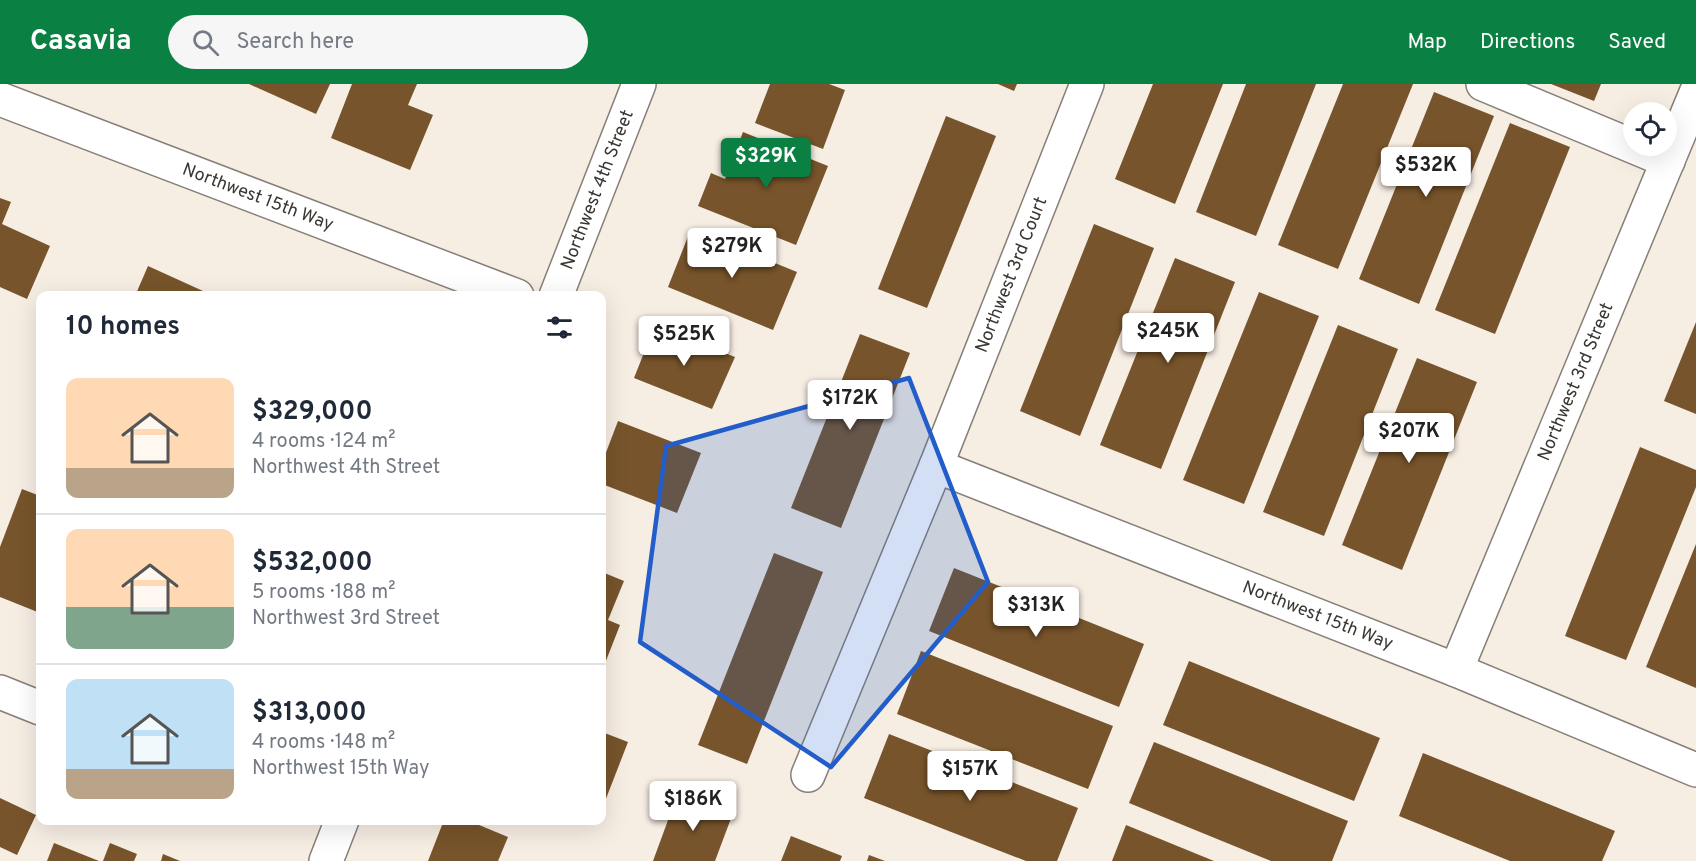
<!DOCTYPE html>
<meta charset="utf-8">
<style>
body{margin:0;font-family:Overpass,sans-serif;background:#f6f6f7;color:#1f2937;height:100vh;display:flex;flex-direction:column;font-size:22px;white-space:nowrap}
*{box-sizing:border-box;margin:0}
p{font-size:20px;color:#747a83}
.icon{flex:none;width:33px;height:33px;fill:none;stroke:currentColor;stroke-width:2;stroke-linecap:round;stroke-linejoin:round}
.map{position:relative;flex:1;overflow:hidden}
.drawer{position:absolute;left:36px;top:207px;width:570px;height:534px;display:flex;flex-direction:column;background:#fff;border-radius:12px;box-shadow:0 6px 24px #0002}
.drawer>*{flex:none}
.controls{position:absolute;left:1623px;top:18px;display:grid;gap:12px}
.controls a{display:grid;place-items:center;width:54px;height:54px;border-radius:50%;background:#fff;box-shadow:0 6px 24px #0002;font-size:30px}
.price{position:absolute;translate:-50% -51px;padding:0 14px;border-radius:6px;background:#fff;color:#222;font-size:20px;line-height:39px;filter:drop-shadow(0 2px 3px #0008)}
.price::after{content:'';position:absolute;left:50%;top:36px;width:18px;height:14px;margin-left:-9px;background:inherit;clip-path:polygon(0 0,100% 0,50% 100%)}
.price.current{background:#0b8043;color:#fff}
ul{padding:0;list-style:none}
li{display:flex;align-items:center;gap:18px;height:150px;padding:0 30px}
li+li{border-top:2px solid #e0e1e3}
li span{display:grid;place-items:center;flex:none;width:168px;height:120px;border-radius:12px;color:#555}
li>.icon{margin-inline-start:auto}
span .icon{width:72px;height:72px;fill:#fffc;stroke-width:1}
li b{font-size:26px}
h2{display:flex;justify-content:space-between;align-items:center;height:72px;padding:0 30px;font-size:26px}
header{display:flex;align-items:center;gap:36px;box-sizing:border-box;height:84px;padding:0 30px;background:#0b8043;color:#fff}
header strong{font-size:28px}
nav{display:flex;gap:33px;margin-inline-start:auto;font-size:21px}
.search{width:420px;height:54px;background:#f6f6f7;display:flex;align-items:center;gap:15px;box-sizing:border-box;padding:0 21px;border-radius:33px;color:#747a83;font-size:22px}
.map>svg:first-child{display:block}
.building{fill:#77542b}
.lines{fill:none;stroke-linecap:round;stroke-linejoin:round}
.minor-casing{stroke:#877f77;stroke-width:36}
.minor{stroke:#fff;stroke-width:33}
.marked{fill:#235dca;fill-opacity:0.2;stroke:#235dca;stroke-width:4.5;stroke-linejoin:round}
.labels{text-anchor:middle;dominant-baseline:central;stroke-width:6;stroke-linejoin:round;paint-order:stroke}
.street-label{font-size:18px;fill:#3a3733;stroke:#f6ede3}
</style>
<header>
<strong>Casavia</strong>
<div class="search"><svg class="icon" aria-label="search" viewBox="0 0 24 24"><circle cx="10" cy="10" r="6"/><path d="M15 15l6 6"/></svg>Search here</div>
<nav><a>Map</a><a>Directions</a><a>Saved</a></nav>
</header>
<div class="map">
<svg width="1696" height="777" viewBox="0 0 1696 777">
<rect width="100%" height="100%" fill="#f6ede3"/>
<!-- building -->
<g class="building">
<path d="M 249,0 L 330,0 L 316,30 Z"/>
<path d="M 352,0 L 417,0 L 408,21 L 433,31 L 410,86 L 331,54 Z"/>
<path d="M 770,0 L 829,0 L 845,6 L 823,65 L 755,39 Z"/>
<path d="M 998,0 L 1017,0 L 1014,7 Z"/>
<path d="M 1153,0 L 1223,0 L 1175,120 L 1115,95 Z"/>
<path d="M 1246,0 L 1316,0 L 1256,152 L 1196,128 Z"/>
<path d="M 1343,0 L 1413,0 L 1338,185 L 1278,161 Z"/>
<path d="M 1551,0 L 1601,0 L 1594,17 Z"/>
<path d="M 1434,8 L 1494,32 L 1419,220 L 1359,195 Z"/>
<path d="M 946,32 L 996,52 L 927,224 L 878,205 Z"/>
<path d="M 1510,39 L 1570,63 L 1495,250 L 1435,226 Z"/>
<path d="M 743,48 L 828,82 L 796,161 L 698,122 L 711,89 L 725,95 Z"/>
<path d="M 0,114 L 11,118 L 2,140 L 50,162 L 27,215 L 0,203 Z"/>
<path d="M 1094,140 L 1154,164 L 1080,352 L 1020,327 Z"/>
<path d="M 691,145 L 797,188 L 773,246 L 668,203 Z"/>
<path d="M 1175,174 L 1235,198 L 1161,385 L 1100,361 Z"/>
<path d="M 148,182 L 214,212 L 135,212 Z"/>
<path d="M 1259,208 L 1319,232 L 1244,420 L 1183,396 Z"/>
<path d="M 1696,238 L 1696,330 L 1664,317 Z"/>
<path d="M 655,241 L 735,273 L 712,325 L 634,294 Z"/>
<path d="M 1338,241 L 1398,265 L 1324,452 L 1263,428 Z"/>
<path d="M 860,250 L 910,269 L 841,444 L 791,424 Z"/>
<path d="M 1417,274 L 1477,298 L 1402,486 L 1342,461 Z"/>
<path d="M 618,337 L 701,369 L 677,429 L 602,400 L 602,379 Z"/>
<path d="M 1640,363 L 1696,386 L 1696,403 L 1626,576 L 1565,552 Z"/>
<path d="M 22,405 L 40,412 L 40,529 L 0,513 L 0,463 Z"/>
<path d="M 1696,460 L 1696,604 L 1646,583 Z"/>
<path d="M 774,469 L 823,488 L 747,680 L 698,661 Z"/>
<path d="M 954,484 L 1144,560 L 1119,623 L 929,547 Z"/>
<path d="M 602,488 L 624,497 L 608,536 L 620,541 L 602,587 Z"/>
<path d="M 921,567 L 1113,642 L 1088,705 L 897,630 Z"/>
<path d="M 1189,577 L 1380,654 L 1354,717 L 1163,641 Z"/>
<path d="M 602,648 L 628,658 L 602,725 Z"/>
<path d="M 889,650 L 1078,724 L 1057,777 L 1026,777 L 864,714 Z"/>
<path d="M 1154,658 L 1348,737 L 1332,777 L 1271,777 L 1129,719 Z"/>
<path d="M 1423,669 L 1615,747 L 1602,777 L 1510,777 L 1399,732 Z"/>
<path d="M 678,709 L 733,729 L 715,777 L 653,777 Z"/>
<path d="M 0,714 L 36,731 L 17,771 L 0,763 Z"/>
<path d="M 444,736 L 467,736 L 508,753 L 498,777 L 428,777 Z"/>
<path d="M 1126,741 L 1214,777 L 1112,777 Z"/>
<path d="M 791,752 L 842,772 L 840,777 L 781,777 Z"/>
<path d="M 54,759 L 99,777 L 47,777 Z"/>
<path d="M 110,759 L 137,770 L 134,777 L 103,777 Z"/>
<path d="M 163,770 L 180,777 L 161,777 Z"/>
<path d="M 869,771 L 885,777 L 867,777 Z"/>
</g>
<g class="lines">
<defs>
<g id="minor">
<path d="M 1483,0 L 1668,77"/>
<path id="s1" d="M 0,15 L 517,212"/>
<path id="s2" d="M 556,212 L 639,0"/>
<path id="s3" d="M 936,382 L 1456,586 L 1696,686"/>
<path id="s4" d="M 1456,586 L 1696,9"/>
<path d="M 0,608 L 40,624"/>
<path id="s5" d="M 808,691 L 936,382 L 1087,0"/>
<path d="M 326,777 L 342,736"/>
</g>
</defs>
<!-- minor casing -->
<use href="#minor" class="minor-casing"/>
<!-- minor -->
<use href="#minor" class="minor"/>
</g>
<!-- marked area -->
<path class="marked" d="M 909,294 L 988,498 L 831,683 L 640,558 L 666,362 Z"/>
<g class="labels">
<!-- street labels -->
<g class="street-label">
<text stroke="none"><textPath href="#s2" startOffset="114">Northwest 4th Street</textPath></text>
<text stroke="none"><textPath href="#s1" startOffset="276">Northwest 15th Way</textPath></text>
<text stroke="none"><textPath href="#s5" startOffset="540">Northwest 3rd Court</textPath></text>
<text stroke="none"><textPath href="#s4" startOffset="312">Northwest 3rd Street</textPath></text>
<text stroke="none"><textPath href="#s3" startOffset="410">Northwest 15th Way</textPath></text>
</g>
</g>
</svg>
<div class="controls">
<a><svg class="icon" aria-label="locate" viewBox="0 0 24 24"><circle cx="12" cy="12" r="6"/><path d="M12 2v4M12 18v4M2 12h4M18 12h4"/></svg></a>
</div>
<b class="price current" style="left:766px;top:105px">$329K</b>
<b class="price" style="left:1426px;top:114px">$532K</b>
<b class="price" style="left:732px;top:195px">$279K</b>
<b class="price" style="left:1168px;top:280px">$245K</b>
<b class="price" style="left:684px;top:283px">$525K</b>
<b class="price" style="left:850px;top:347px">$172K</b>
<b class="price" style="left:1409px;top:380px">$207K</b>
<b class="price" style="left:1036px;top:554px">$313K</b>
<b class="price" style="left:970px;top:718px">$157K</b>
<b class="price" style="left:693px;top:748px">$186K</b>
<section class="drawer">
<h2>10 homes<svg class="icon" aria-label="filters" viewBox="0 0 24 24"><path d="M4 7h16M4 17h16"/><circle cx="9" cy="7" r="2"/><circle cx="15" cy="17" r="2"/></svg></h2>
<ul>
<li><span style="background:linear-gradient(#ffd9b3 75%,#b9a48a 0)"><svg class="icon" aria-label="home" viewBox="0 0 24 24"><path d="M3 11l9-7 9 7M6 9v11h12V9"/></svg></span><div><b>$329,000</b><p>4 rooms · 124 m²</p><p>Northwest 4th Street</p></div></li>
<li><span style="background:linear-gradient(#ffd9b3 65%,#7fa58c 0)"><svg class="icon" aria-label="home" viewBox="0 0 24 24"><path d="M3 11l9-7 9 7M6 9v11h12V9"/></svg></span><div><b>$532,000</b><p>5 rooms · 188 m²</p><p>Northwest 3rd Street</p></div></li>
<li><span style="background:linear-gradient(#bfe0f5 75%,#b9a48a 0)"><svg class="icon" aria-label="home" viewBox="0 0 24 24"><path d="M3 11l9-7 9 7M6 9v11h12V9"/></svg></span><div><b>$313,000</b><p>4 rooms · 148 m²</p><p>Northwest 15th Way</p></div></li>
</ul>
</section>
</div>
